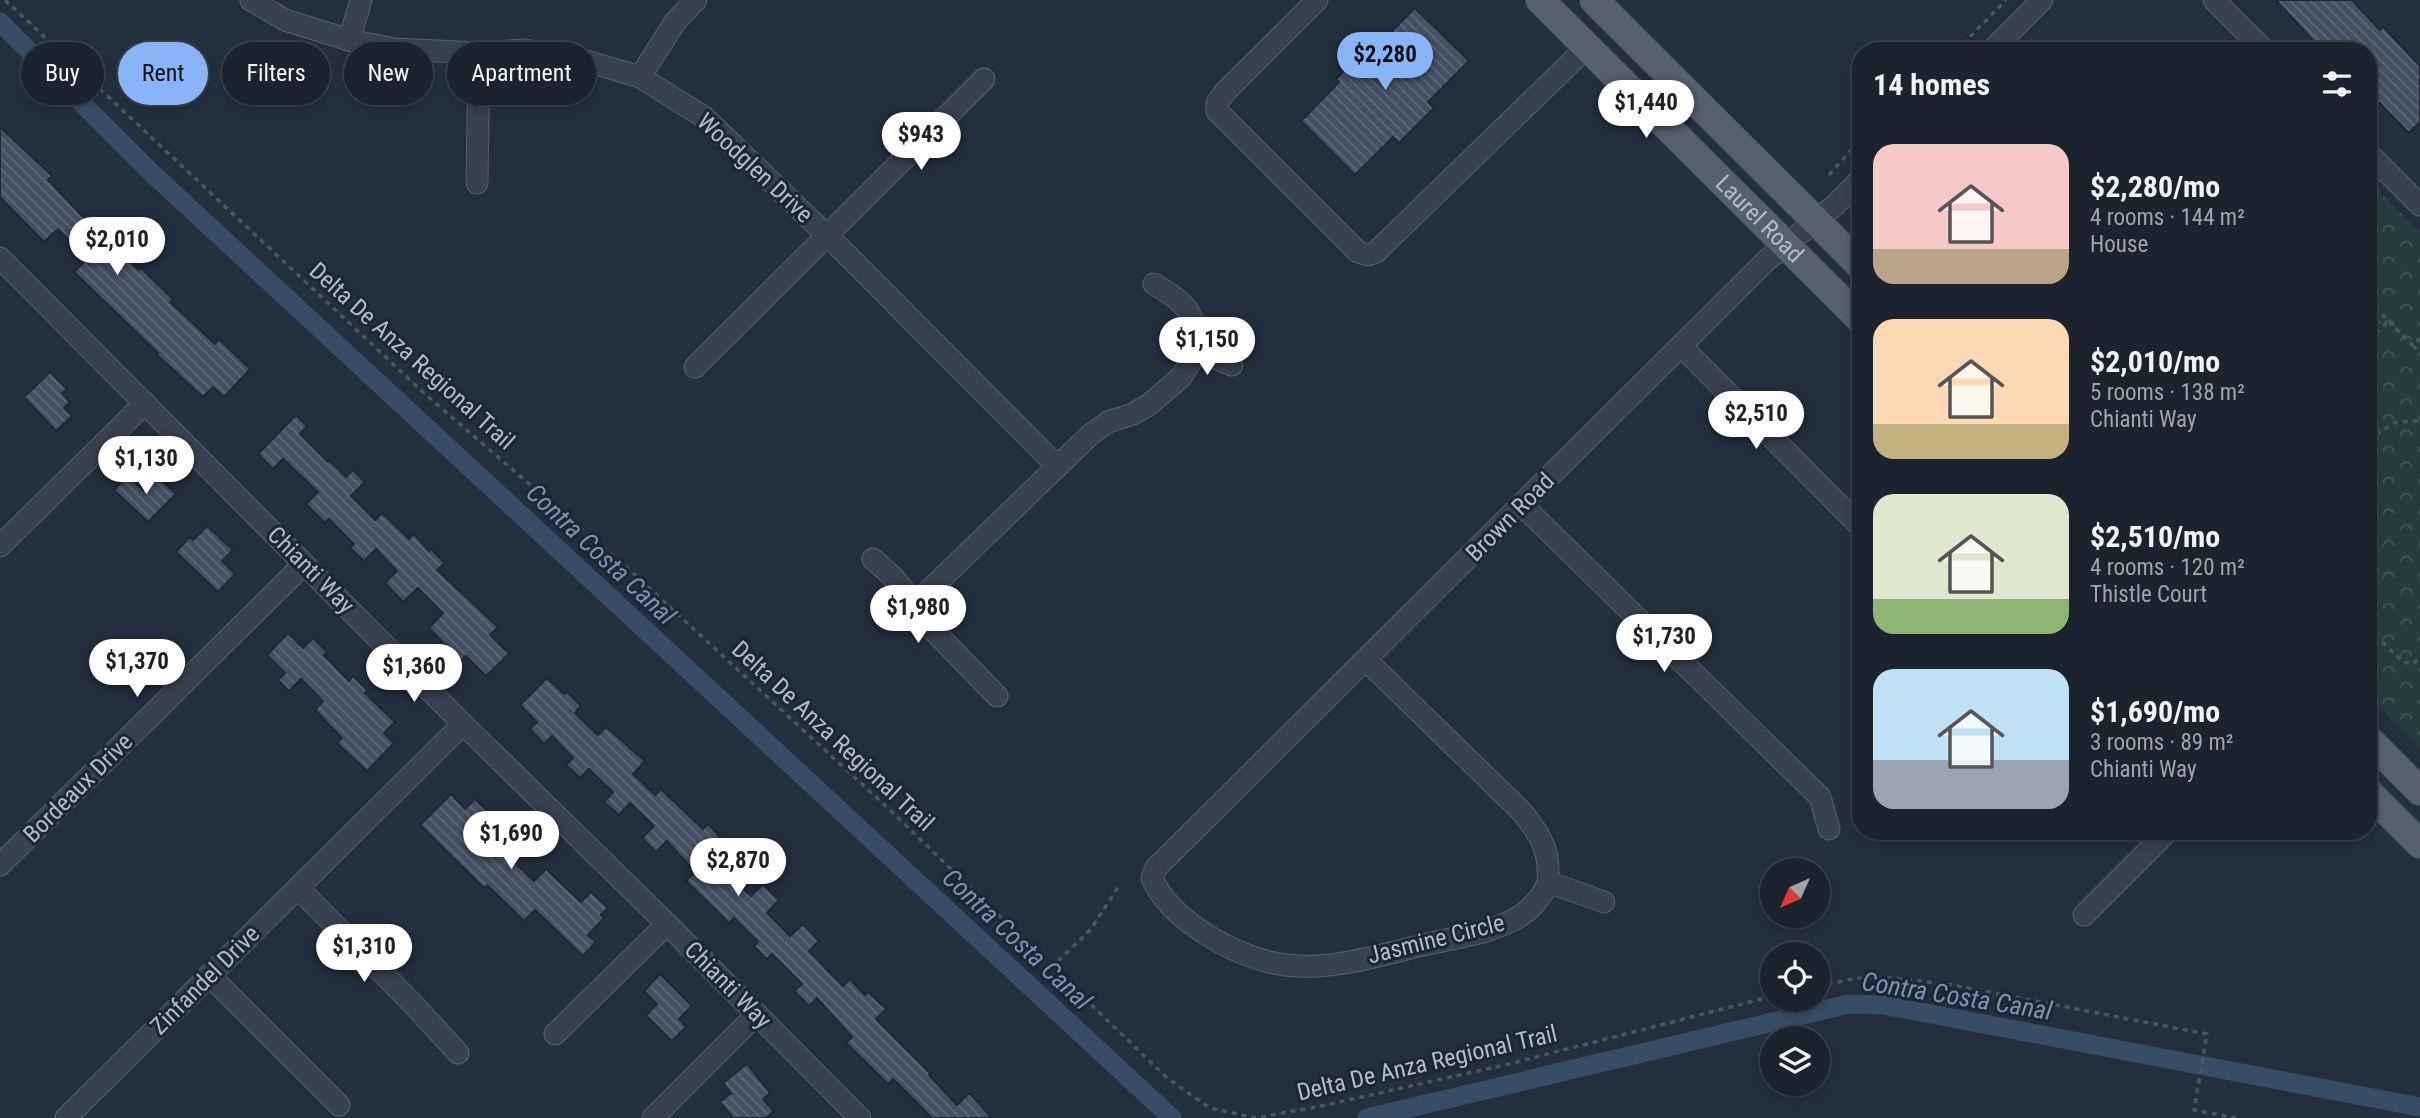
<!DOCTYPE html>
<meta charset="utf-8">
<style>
body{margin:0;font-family:"Roboto Condensed",sans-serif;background:#282f3a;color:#f1f3f6;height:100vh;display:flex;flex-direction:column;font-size:26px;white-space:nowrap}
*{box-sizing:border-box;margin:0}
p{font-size:23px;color:#a0a4aa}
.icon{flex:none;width:38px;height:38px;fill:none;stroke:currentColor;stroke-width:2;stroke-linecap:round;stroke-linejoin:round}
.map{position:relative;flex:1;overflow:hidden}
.drawer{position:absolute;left:1852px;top:42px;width:525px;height:798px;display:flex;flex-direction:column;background:#1b232e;border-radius:28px;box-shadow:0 4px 10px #0003,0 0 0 2px #39404a}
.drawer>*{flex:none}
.top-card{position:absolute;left:21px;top:42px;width:665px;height:63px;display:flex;gap:14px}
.needle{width:46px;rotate:225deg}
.fabs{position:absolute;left:1760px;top:858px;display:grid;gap:14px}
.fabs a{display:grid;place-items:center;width:70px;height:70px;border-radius:50%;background:#1b232e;box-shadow:0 4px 10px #0003,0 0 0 2px #39404a;font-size:35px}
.price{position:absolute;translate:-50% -60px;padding:0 16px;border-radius:24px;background:#fff;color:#222;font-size:23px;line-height:46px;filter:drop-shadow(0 2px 4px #0008)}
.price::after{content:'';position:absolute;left:50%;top:42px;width:21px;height:16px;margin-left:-10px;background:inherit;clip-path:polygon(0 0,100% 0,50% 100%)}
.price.on{background:#8ab4f8;color:#111}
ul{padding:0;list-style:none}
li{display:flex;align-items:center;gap:21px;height:175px;padding:0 21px}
li span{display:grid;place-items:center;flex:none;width:196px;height:140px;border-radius:21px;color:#555}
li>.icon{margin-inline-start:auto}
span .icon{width:84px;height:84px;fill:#fffc;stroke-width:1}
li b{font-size:30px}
h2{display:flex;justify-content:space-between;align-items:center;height:84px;padding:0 21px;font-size:30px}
.tag{padding:0 24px;border-radius:32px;background:#1b232e;box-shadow:0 4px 10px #0003,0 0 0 2px #39404a;font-size:24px;line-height:63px}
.tag.on{background:#8ab4f8;color:#111}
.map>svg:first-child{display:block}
.park{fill:url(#park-crowns)}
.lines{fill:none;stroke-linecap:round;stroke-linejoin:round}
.canal{stroke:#394c67;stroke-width:19}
.building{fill:url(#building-back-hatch);stroke:#1f2835;stroke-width:2}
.minor-casing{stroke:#565f6c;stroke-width:23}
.major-casing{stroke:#414a57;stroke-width:30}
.path{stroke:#44595c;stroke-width:3.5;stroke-dasharray:5 5;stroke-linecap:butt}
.minor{stroke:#38414e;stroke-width:21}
.major{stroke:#56606e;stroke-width:28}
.labels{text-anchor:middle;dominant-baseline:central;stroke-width:6;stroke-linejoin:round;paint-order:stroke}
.street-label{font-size:24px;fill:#b4bcc9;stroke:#1d2633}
.water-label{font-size:26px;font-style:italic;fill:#7c92b1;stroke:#1d2633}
</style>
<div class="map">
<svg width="2420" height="1118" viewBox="0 0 2420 1118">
<defs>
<pattern id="park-crowns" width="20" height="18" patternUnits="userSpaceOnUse" patternTransform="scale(1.75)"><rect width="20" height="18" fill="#263c3f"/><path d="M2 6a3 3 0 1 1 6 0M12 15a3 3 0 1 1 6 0" fill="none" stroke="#435659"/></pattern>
<pattern id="building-back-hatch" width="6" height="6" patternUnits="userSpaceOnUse" patternTransform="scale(1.75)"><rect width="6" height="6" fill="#455162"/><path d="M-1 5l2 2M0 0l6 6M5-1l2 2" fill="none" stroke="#5d6877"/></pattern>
</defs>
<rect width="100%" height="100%" fill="#242f3e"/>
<!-- park -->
<path class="park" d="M 2368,180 L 2420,232 L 2420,747 L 2368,696 Z"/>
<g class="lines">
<!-- canal -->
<g class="canal">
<path d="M 0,22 L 154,175 L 1172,1118"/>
<path d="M 1367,1118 L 1849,1004 L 1884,1005 L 2420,1107"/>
</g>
</g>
<!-- building -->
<g class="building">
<path d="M 2276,0 L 2352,0 L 2380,30 L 2383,27 L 2420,66 L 2420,122 L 2409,133 L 2368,91 L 2368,51 L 2332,51 L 2324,43 L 2320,48 Z"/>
<path d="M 1415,8 L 1469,61 L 1428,102 L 1434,108 L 1399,143 L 1393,137 L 1355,175 L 1301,121 L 1339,82 L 1336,79 L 1370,45 L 1374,49 Z"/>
<path d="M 0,127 L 52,176 L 48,180 L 87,221 L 139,270 L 141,268 L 173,299 L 170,302 L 215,344 L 219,339 L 250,369 L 224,397 L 213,387 L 203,397 L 156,354 L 158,353 L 74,272 L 87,259 L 58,229 L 44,242 L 0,197 Z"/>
<path d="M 50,372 L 67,389 L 62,393 L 70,402 L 64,408 L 72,416 L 56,431 L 24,397 Z"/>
<path d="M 296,415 L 307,426 L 300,434 L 328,462 L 329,460 L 346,477 L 353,470 L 365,482 L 351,496 L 375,520 L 382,513 L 409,539 L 414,534 L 429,551 L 431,549 L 445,563 L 437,570 L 498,627 L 490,635 L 509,654 L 486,676 L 466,656 L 461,661 L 429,628 L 443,613 L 418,588 L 403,602 L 385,583 L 397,571 L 376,549 L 364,561 L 350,548 L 354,544 L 329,519 L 325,523 L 306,504 L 318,492 L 283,459 L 273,469 L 258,454 Z"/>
<path d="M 128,475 L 143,490 L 157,476 L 176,494 L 148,522 L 114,490 Z"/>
<path d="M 207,526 L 233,550 L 222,561 L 235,574 L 218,592 L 176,552 L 190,537 L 193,540 Z"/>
<path d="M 288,633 L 303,648 L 313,638 L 327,652 L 324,655 L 349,681 L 353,676 L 367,690 L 365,693 L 395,722 L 384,733 L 394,743 L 367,771 L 337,743 L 342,738 L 315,710 L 323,701 L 301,679 L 289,691 L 278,680 L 285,673 L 267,655 Z"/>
<path d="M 547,678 L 564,694 L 567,692 L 581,706 L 575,713 L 598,735 L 606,727 L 645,761 L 633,774 L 655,795 L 661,789 L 703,829 L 708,824 L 724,841 L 713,852 L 727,867 L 724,870 L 751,896 L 763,884 L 779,900 L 767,913 L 790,936 L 803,924 L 819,941 L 809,951 L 843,986 L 850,979 L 865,995 L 868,992 L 886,1009 L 876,1019 L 931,1074 L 929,1075 L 957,1105 L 969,1093 L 992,1118 L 932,1118 L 893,1079 L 888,1084 L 846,1043 L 852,1037 L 817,998 L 809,1006 L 794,991 L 802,984 L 772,954 L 767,959 L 754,946 L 758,942 L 734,918 L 729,923 L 686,881 L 695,872 L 667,841 L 656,852 L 642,838 L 654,826 L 630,803 L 619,815 L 604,802 L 613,792 L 589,769 L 580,778 L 566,765 L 573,758 L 552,736 L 544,744 L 530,729 L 537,722 L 520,705 Z"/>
<path d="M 451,794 L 465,809 L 475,799 L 524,847 L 511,859 L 534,881 L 546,869 L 581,902 L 591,892 L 608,908 L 601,915 L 604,918 L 588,935 L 596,942 L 583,956 L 535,910 L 524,921 L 487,885 L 484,888 L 420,825 Z"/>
<path d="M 660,974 L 692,1006 L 679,1019 L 686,1027 L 672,1041 L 646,1015 L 657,1004 L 644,991 Z"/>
<path d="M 747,1064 L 770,1093 L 763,1099 L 774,1111 L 766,1118 L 733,1118 L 720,1102 L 731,1093 L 723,1083 Z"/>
</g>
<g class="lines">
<defs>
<g id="minor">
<path d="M 251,0 L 285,20 L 349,40 L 395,49 L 479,53 L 524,50 L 580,59 L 640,77 L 704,117 L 841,249 L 1057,466"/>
<path d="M 1317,0 L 1225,92 L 1217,103 L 1217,111 L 1358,252 L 1368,255 L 1376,252 L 1587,47"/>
<path d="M 2214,0 L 2265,51"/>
<path d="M 349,40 L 361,0"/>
<path d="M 1991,51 L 2042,0"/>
<path d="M 640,77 L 675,22 L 696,0"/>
<path d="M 2368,153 L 2420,205"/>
<path d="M 477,183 L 479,53"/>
<path d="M 0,258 L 463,724 L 667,924 L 860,1118"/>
<path d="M 1682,347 L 1860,526"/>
<path d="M 1198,351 L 1232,365"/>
<path d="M 695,367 L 984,79"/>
<path d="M 1522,505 L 1820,797 L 1829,829"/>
<path d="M 0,546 L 145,403"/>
<path d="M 873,559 L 893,577 L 915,604 L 932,629 L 997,696"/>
<path d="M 915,604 L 1090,435 L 1108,422 L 1133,414 L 1150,404 L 1181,377 L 1198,351 C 1193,310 1189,305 1154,284"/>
<path d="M 1366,660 L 1522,812 C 1536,830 1548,845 1548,869 C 1548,874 1549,880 1547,884 C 1542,898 1527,913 1515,919 C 1488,934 1457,937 1428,944 C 1382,954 1333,971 1286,965 C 1240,960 1170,921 1152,878 L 1156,868 L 1767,260 L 1835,205 L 1860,180"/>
<path d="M 0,865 L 304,564"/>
<path d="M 1548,882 L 1604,902"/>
<path d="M 298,888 L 412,1003 L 458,1053"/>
<path d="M 2084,915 L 2168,831"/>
<path d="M 209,975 L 339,1105"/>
<path d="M 555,1034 L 667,924"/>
<path d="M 66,1118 L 463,724"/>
<path d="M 653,1118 L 757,1014"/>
</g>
<g id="major">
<path id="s1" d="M 1540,0 L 1860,319"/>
<path d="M 1594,0 L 1860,265"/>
<path d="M 2368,739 L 2420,791"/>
<path d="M 2368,792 L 2420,844"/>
</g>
</defs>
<!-- minor casing -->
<use href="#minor" class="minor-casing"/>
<!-- major casing -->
<use href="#major" class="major-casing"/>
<!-- path -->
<g class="path">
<path d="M 5,0 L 426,395 L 635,575 L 891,811 L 1167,1078 L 1210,1108 L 1255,1118 L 1317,1107 L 1509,1064 L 1773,996"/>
<path d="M 1956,51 L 2006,0"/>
<path d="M 1829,175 L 1860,140"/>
<path d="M 2368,300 L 2413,346"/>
<path d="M 2368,314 L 2384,326"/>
<path d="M 2368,338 L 2371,338 L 2389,321"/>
<path d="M 2420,338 L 2413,346 L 2420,352"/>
<path d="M 2368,440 L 2396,422 L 2420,421"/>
<path d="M 2368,628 L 2403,662 L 2413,664 L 2420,657"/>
<path d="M 1051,968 L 1091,929 L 1120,884"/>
<path d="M 1818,986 L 1858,978 L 1895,978 L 1952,985 L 2207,1034 L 2194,1110 L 2236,1118"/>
</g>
<!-- minor -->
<use href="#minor" class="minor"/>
<!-- major -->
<use href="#major" class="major"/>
</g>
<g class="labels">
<!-- street labels -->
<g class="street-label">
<text transform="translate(755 168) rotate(43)">Woodglen Drive</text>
<text stroke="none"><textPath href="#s1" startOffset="310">Laurel Road</textPath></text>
<text transform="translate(412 356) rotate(42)">Delta De Anza Regional Trail</text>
<text transform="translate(1510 517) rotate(-45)">Brown Road</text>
<text transform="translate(311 570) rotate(45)">Chianti Way</text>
<text transform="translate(833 736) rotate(43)">Delta De Anza Regional Trail</text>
<text transform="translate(78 788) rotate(-45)">Bordeaux Drive</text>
<text transform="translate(1436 939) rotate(-14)">Jasmine Circle</text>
<text transform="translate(205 980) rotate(-45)">Zinfandel Drive</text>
<text transform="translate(728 985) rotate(45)">Chianti Way</text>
<text transform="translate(1427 1063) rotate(-13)">Delta De Anza Regional Trail</text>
</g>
<!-- water labels -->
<g class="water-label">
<text transform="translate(601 554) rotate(43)">Contra Costa Canal</text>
<text transform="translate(1017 939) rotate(43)">Contra Costa Canal</text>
<text transform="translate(1957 996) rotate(9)">Contra Costa Canal</text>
</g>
</g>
</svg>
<div class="fabs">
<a><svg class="needle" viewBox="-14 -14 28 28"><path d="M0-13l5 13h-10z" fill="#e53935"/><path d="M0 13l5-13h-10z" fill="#a0a4aa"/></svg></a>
<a><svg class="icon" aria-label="locate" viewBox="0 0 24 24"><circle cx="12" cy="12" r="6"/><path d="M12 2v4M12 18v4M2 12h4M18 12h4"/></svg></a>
<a><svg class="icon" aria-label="layers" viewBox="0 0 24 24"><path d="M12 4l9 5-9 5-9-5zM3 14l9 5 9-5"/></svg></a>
</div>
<b class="price on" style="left:1385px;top:92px">$2,280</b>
<b class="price" style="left:1646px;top:140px">$1,440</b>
<b class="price" style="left:921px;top:172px">$943</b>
<b class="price" style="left:117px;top:277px">$2,010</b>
<b class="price" style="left:1207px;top:377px">$1,150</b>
<b class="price" style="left:1756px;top:451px">$2,510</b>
<b class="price" style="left:146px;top:496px">$1,130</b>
<b class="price" style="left:918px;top:645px">$1,980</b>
<b class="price" style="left:1664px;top:674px">$1,730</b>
<b class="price" style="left:137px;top:699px">$1,370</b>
<b class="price" style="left:414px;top:704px">$1,360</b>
<b class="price" style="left:511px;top:871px">$1,690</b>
<b class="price" style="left:738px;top:898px">$2,870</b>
<b class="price" style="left:364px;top:984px">$1,310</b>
<div class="top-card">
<a class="tag">Buy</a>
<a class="tag on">Rent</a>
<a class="tag">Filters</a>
<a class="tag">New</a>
<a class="tag">Apartment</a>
</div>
<section class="drawer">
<h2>14 homes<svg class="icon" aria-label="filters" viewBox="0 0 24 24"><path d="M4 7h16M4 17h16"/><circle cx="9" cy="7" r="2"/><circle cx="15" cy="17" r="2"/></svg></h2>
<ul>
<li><span style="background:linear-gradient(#f6c9c9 75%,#b9a48a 0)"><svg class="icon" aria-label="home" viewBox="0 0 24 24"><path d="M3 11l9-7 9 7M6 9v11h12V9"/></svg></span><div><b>$2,280/mo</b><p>4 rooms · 144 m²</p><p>House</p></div></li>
<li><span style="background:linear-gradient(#ffd9b3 75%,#c2b280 0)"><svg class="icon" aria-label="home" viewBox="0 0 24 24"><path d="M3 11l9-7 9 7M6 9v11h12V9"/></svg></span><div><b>$2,010/mo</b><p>5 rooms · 138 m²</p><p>Chianti Way</p></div></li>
<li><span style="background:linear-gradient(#dfe7d0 75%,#8fb573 0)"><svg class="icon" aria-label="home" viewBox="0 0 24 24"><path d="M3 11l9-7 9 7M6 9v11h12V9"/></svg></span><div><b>$2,510/mo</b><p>4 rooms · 120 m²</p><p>Thistle Court</p></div></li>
<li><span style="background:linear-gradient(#bfe0f5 65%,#9aa5b1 0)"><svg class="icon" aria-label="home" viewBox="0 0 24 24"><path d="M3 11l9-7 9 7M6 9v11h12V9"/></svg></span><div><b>$1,690/mo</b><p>3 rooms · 89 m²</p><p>Chianti Way</p></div></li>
</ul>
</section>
</div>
